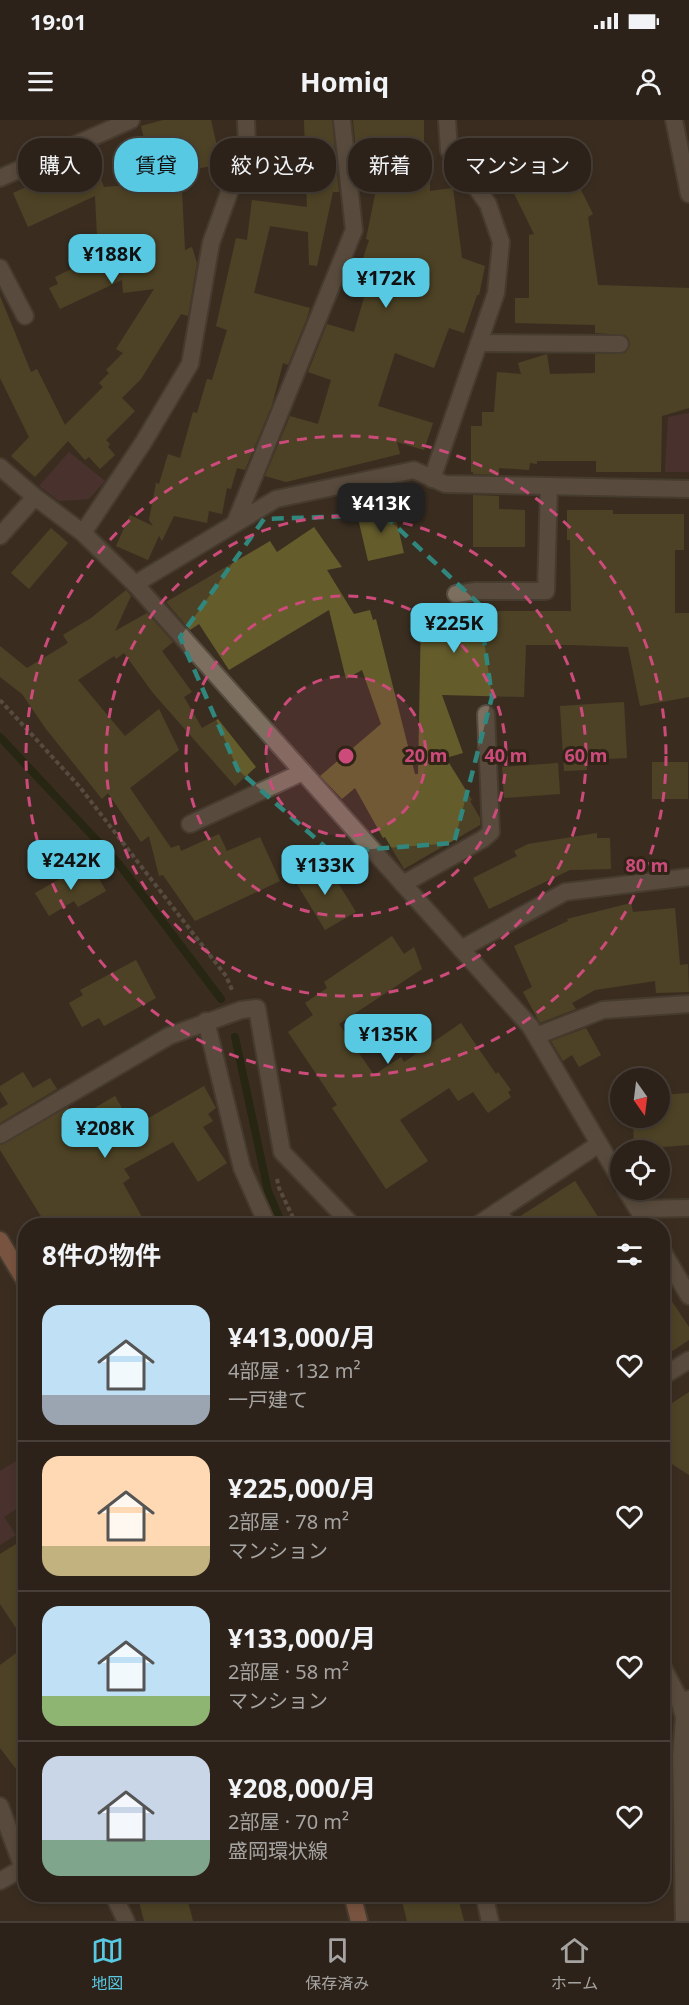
<!DOCTYPE html>
<html lang="ja">
<meta charset="utf-8">
<style>
body{margin:0;font-family:"Noto Sans","Noto Sans JP",sans-serif;background:#382f26;color:#f1f3f6;height:100vh;display:flex;flex-direction:column;font-size:22px;white-space:nowrap}
*{box-sizing:border-box;margin:0}
p{font-size:20px;color:#a6a4a2}
.icon{flex:none;width:33px;height:33px;fill:none;stroke:currentColor;stroke-width:2;stroke-linecap:round;stroke-linejoin:round}
.map{position:relative;flex:1;overflow:hidden}
.drawer{position:absolute;left:18px;top:1098px;width:652px;height:684px;display:flex;flex-direction:column;background:#2c2219;border-radius:24px;box-shadow:0 3px 9px #0003,0 0 0 2px #483f38}
.drawer>*{flex:none}
.hud{position:absolute;left:18px;top:18px;width:654px;height:54px;display:flex;gap:12px}
.needle{width:39px;rotate:166deg}
.buttons{position:absolute;left:610px;top:948px;display:grid;gap:12px}
.buttons a{display:grid;place-items:center;width:60px;height:60px;border-radius:50%;background:#2c2219;box-shadow:0 3px 9px #0003,0 0 0 2px #483f38;font-size:30px}
.price{position:absolute;translate:-50% -51px;padding:0 14px;border-radius:12px;background:#58c9e3;color:#111;font-size:20px;line-height:39px;filter:drop-shadow(0 2px 3px #0008)}
.price::after{content:'';position:absolute;left:50%;top:36px;width:18px;height:14px;margin-left:-9px;background:inherit;clip-path:polygon(0 0,100% 0,50% 100%)}
.price.selected{background:#222;color:#fff}
ul{padding:0;list-style:none}
li{display:flex;align-items:center;gap:18px;height:150px;padding:0 24px}
li+li{border-top:2px solid #483f38}
li span{display:grid;place-items:center;flex:none;width:168px;height:120px;border-radius:18px;color:#555}
li>.icon{margin-inline-start:auto}
span .icon{width:72px;height:72px;fill:#fffc;stroke-width:1}
li b{font-size:26px}
h2{display:flex;justify-content:space-between;align-items:center;height:72px;padding:0 24px;font-size:26px}
.chip{padding:0 21px;border-radius:24px;background:#2c2219;box-shadow:0 3px 9px #0003,0 0 0 2px #483f38;font-size:21px;line-height:54px}
.chip.selected{background:#58c9e3;color:#111}
.status{display:flex;justify-content:space-between;align-items:center;height:42px;padding:0 30px;background:#2c2219;direction:ltr}
.status svg{height:16px;fill:currentColor}
header{display:flex;justify-content:space-between;align-items:center;height:78px;padding:0 24px;background:#2c2219;font-size:27px;font-weight:700}
.menu{display:flex;justify-content:space-around;align-items:center;height:84px;border-top:2px solid #483f38;background:#2c2219;font-size:16px;color:#a6a4a2}
.menu a{display:grid;justify-items:center;gap:3px}
.menu .selected{color:#58c9e3}
.map>svg:first-child{display:block}
.green{fill:#5b383d}
.lines{fill:none;stroke-linecap:round;stroke-linejoin:round}
.stream{stroke:#111d00;stroke-width:8}
.building{fill:#655c2c}
.service-casing{stroke:#564c40;stroke-width:20}
.minor-casing{stroke:#564c40;stroke-width:20}
.primary-casing{stroke:#564c40;stroke-width:20}
.path{stroke:#7a7064;stroke-width:4;stroke-dasharray:4.5 3;stroke-linecap:butt}
.service{stroke:#7d6f5f;stroke-width:16}
.minor{stroke:#7d6f5f;stroke-width:16}
.primary{stroke:#c48265;stroke-width:16}
.marked{fill:none;stroke:#30877e;stroke-width:4.5;stroke-dasharray:12 8;stroke-linejoin:round}
.ring{fill:none;stroke:#cd4b7b;stroke-width:3;stroke-dasharray:10 8}
.centre{fill:#cd4b7b;stroke:#302417;stroke-width:3}
.ring-label{font-size:18px;text-anchor:middle;font-weight:bold;fill:#cd4b7b;stroke:#302417;stroke-width:6;stroke-linejoin:round;paint-order:stroke}
</style>
<div class="status"><b>19:01</b><svg viewBox="0 0 49 12"><path d="M0 12V9h3v3zM5 12V6h3v6zM10 12V3h3v9zM15 12V0h3v12zM26 1h20v11H26zM47 4h2v5h-2z"/></svg></div>
<header><svg class="icon" aria-label="menu" viewBox="0 0 24 24"><path d="M4 6h16M4 12h16M4 18h16"/></svg>Homiq<svg class="icon" aria-label="person" viewBox="0 0 24 24"><circle cx="12" cy="8" r="4"/><path d="M4 21q1-7 8-7t8 7"/></svg></header>
<div class="map">
<svg width="689" height="1801" viewBox="0 0 689 1801">
<rect width="100%" height="100%" fill="#3a2e21"/>
<!-- green -->
<g class="green">
<path d="M 689,293 L 689,352 L 665,352 L 668,297 Z"/>
<path d="M 69,332 L 105,361 L 89,379 L 59,381 L 39,366 Z"/>
<path d="M 25,1336 L 25,1383 L 4,1397 L 16,1415 L 0,1425 L 0,1351 Z"/>
</g>
<g class="lines">
<!-- stream -->
<g class="stream">
<path d="M 0,617 L 119,744 L 221,879"/>
<path d="M 235,917 L 268,1071 L 283,1106"/>
</g>
</g>
<!-- building -->
<g class="building">
<path d="M 163,0 L 211,0 L 221,44 L 181,52 L 185,130 L 192,127 L 197,143 L 188,196 L 181,194 L 141,259 L 122,278 L 135,291 L 106,320 L 110,324 L 108,327 L 115,335 L 100,349 L 89,337 L 85,340 L 68,321 L 35,357 L 11,336 L 29,317 L 0,258 L 0,176 L 31,252 L 37,249 L 65,305 L 103,267 L 99,263 L 109,253 L 106,250 L 123,233 L 116,229 L 154,169 L 123,173 L 122,160 L 60,189 L 49,168 L 58,164 L 55,157 L 98,136 L 95,76 L 28,107 L 13,73 L 93,37 L 104,67 L 155,63 L 141,6 Z"/>
<path d="M 304,0 L 332,0 L 339,72 L 333,72 L 317,146 L 309,145 L 308,112 L 270,106 L 254,173 L 310,188 L 307,198 L 288,245 L 283,243 L 272,285 L 245,350 L 237,348 L 231,369 L 227,368 L 222,394 L 209,391 L 207,403 L 174,396 L 162,421 L 159,416 L 148,440 L 116,426 L 130,395 L 153,406 L 149,400 L 156,363 L 159,364 L 168,334 L 180,338 L 193,292 L 197,293 L 207,259 L 212,260 L 227,210 L 216,206 L 236,118 L 247,120 L 252,80 L 307,87 Z"/>
<path d="M 353,0 L 424,0 L 424,32 L 430,32 L 430,71 L 453,68 L 462,138 L 485,146 L 479,175 L 477,175 L 464,213 L 449,208 L 434,248 L 395,233 L 378,286 L 433,303 L 424,330 L 397,322 L 400,334 L 286,362 L 265,356 L 290,296 L 318,304 L 331,260 L 308,252 L 327,204 L 354,212 L 368,164 L 356,161 L 369,120 L 366,119 L 376,70 L 360,71 Z"/>
<path d="M 543,26 L 562,62 L 574,56 L 593,94 L 588,97 L 598,165 L 689,168 L 689,288 L 662,296 L 661,352 L 596,352 L 596,341 L 537,341 L 537,344 L 530,343 L 529,350 L 499,348 L 499,355 L 473,354 L 473,352 L 471,352 L 471,306 L 482,306 L 482,292 L 494,292 L 497,252 L 521,254 L 518,243 L 547,234 L 550,254 L 595,253 L 595,234 L 625,233 L 630,225 L 629,219 L 625,215 L 595,213 L 595,205 L 515,203 L 515,178 L 529,178 L 529,115 L 534,114 L 501,47 Z"/>
<path d="M 473,375 L 499,376 L 499,389 L 525,390 L 525,427 L 473,427 Z"/>
<path d="M 393,386 L 404,433 L 368,441 L 357,394 Z"/>
<path d="M 567,390 L 613,390 L 613,394 L 684,394 L 684,430 L 675,430 L 675,493 L 689,493 L 689,577 L 640,586 L 628,527 L 572,525 L 526,525 L 524,577 L 442,575 L 463,633 L 446,638 L 472,680 L 470,681 L 480,698 L 480,705 L 404,749 L 385,717 L 383,718 L 355,668 L 342,679 L 320,656 L 381,604 L 362,550 L 346,559 L 329,490 L 229,550 L 199,504 L 190,510 L 166,482 L 270,421 L 277,432 L 314,407 L 342,447 L 327,450 L 354,494 L 370,490 L 373,500 L 376,499 L 415,654 L 418,654 L 421,494 L 483,495 L 483,491 L 571,491 L 570,420 L 567,420 Z"/>
<path d="M 51,408 L 68,423 L 29,469 L 11,453 Z"/>
<path d="M 126,470 L 131,476 L 115,511 L 147,493 L 173,522 L 162,531 L 192,572 L 184,577 L 202,608 L 218,599 L 256,647 L 235,666 L 153,573 L 124,533 L 116,539 L 114,536 L 78,560 L 125,616 L 159,589 L 179,630 L 130,668 L 171,728 L 179,725 L 181,731 L 219,714 L 227,731 L 260,717 L 280,761 L 195,801 L 163,755 L 159,756 L 149,716 L 141,722 L 108,673 L 102,679 L 46,609 L 22,574 L 0,557 L 0,526 L 27,548 L 68,523 L 63,515 L 91,498 Z"/>
<path d="M 624,582 L 627,638 L 586,640 L 587,650 L 564,651 L 560,586 Z"/>
<rect x="652" y="642" width="36" height="37"/>
<path d="M 558,643 L 560,674 L 504,678 L 502,647 Z"/>
<path d="M 597,713 L 597,718 L 610,718 L 611,749 L 570,750 L 489,789 L 473,758 L 517,736 L 514,731 L 528,724 Z"/>
<path d="M 325,742 L 356,792 L 325,810 L 295,761 Z"/>
<path d="M 91,745 L 106,771 L 78,787 L 74,781 L 49,796 L 35,773 L 63,757 L 65,760 Z"/>
<path d="M 631,783 L 633,792 L 675,788 L 680,845 L 688,844 L 689,872 L 656,873 L 655,861 L 595,870 L 572,883 L 576,889 L 540,903 L 523,872 L 532,867 L 514,826 L 568,801 L 567,799 Z"/>
<path d="M 392,816 L 404,834 L 414,827 L 422,849 L 339,904 L 374,955 L 401,937 L 404,942 L 461,903 L 496,954 L 498,952 L 511,970 L 508,972 L 511,977 L 488,993 L 473,972 L 458,981 L 449,968 L 400,1000 L 428,1041 L 386,1069 L 332,988 L 337,985 L 288,912 L 313,895 L 305,883 L 327,868 L 324,862 Z"/>
<path d="M 136,840 L 156,878 L 104,906 L 99,898 L 82,907 L 69,883 L 83,875 L 80,870 Z"/>
<path d="M 586,908 L 601,935 L 579,947 L 572,935 L 563,941 L 551,921 Z"/>
<path d="M 23,952 L 33,968 L 50,958 L 57,969 L 0,1003 L 0,989 L 8,984 L 0,971 L 0,966 Z"/>
<path d="M 204,966 L 216,988 L 208,994 L 213,1001 L 203,1007 L 227,1043 L 198,1062 L 173,1022 L 124,1049 L 130,1058 L 123,1063 L 147,1106 L 47,1106 L 0,1030 L 0,1025 L 68,987 L 72,993 L 77,990 L 81,996 L 115,976 L 133,1007 Z"/>
<path d="M 689,973 L 689,1025 L 634,1029 L 633,998 L 660,998 L 660,975 Z"/>
<path d="M 575,1061 L 604,1106 L 518,1106 L 516,1099 Z"/>
<path d="M 663,1168 L 689,1207 L 689,1220 L 663,1237 Z"/>
<path d="M 689,1272 L 689,1355 L 672,1344 L 663,1332 L 663,1289 Z"/>
<path d="M 16,1424 L 26,1439 L 26,1523 L 0,1484 L 0,1434 Z"/>
<path d="M 26,1526 L 26,1662 L 0,1628 L 0,1545 Z"/>
<path d="M 137,1774 L 186,1774 L 193,1801 L 144,1801 Z"/>
<path d="M 400,1774 L 457,1774 L 464,1801 L 407,1801 Z"/>
</g>
<g class="lines">
<defs>
<g id="service">
<path d="M 479,223 L 620,224"/>
<path d="M 83,413 L 143,323 L 190,244 L 211,123 L 247,23 L 246,0"/>
<path d="M 0,416 L 35,377"/>
<path d="M 456,474 L 476,471 L 546,471 L 549,366"/>
<path d="M 190,704 L 303,652"/>
<path d="M 403,764 L 483,719 L 491,712 L 486,594"/>
<path d="M 206,901 L 242,1048 L 268,1106"/>
<path d="M 0,1015 L 169,916 L 241,890"/>
<path d="M 638,1089 L 689,1088"/>
<path d="M 498,1091 L 508,1106"/>
<path d="M 663,1256 L 689,1240"/>
<path d="M 663,1548 L 678,1576 L 684,1597"/>
</g>
<g id="minor">
<path d="M 674,0 L 689,74"/>
<path d="M 0,58 L 131,0"/>
<path d="M 0,148 L 25,196"/>
<path d="M 0,347 L 35,377 L 83,413 L 135,464 L 530,906 L 621,1061"/>
<path d="M 432,359 L 496,173 L 501,122 L 488,84 L 449,30 L 447,0"/>
<path d="M 235,403 L 354,110 L 342,0"/>
<path d="M 135,464 L 276,379 L 414,350 L 445,364 L 689,369"/>
<path d="M 461,829 L 565,772 L 689,757"/>
<path d="M 241,890 L 257,888 L 282,1032 L 353,1106"/>
<path d="M 536,916 L 603,890 L 689,884"/>
<path d="M 626,1070 L 648,1106"/>
<path d="M 476,1106 L 599,1024"/>
<path d="M 663,1132 L 689,1176"/>
<path d="M 0,1686 L 23,1748 L 0,1761"/>
<path d="M 113,1774 L 126,1801"/>
<path d="M 484,1774 L 490,1801"/>
<path d="M 684,1801 L 681,1636 L 684,1597 L 689,1579"/>
</g>
<g id="primary">
<path d="M 0,1120 L 26,1163"/>
<path d="M 352,1774 L 359,1801"/>
</g>
</defs>
<!-- service casing -->
<use href="#service" class="service-casing"/>
<!-- minor casing -->
<use href="#minor" class="minor-casing"/>
<!-- primary casing -->
<use href="#primary" class="primary-casing"/>
<!-- path -->
<g class="path">
<path d="M 0,580 L 79,666 L 226,856 L 233,872"/>
<path d="M 277,1059 L 279,1068 L 297,1106"/>
<path d="M 663,1515 L 672,1527"/>
</g>
<!-- service -->
<use href="#service" class="service"/>
<!-- minor -->
<use href="#minor" class="minor"/>
<!-- primary -->
<use href="#primary" class="primary"/>
</g>
<!-- marked area -->
<path d="M0 0H689V1801H0ZM 384,395 L 479,484 L 492,577 L 454,723 L 331,732 L 238,650 L 180,517 L 264,399 Z" fill="#3a2e21" fill-opacity=".55" fill-rule="evenodd"/>
<path class="marked" d="M 384,395 L 479,484 L 492,577 L 454,723 L 331,732 L 238,650 L 180,517 L 264,399 Z"/>
<!-- distance rings -->
<circle cx="346" cy="636" r="80" fill="#cd4b7b" fill-opacity=".12"/>
<g class="ring">
<circle cx="346" cy="636" r="80"/>
<circle cx="346" cy="636" r="160"/>
<circle cx="346" cy="636" r="240"/>
<circle cx="346" cy="636" r="320"/>
</g>
<circle cx="346" cy="636" r="9" class="centre"/>
<g class="ring-label">
<text x="426" y="642">20 m</text>
<text x="506" y="642">40 m</text>
<text x="586" y="642">60 m</text>
<text x="647" y="752">80 m</text>
</g>
</svg>
<div class="buttons">
<a><svg class="needle" viewBox="-14 -14 28 28"><path d="M0-13l5 13h-10z" fill="#e53935"/><path d="M0 13l5-13h-10z" fill="#a6a4a2"/></svg></a>
<a><svg class="icon" aria-label="locate" viewBox="0 0 24 24"><circle cx="12" cy="12" r="6"/><path d="M12 2v4M12 18v4M2 12h4M18 12h4"/></svg></a>
</div>
<b class="price" style="left:112px;top:165px">¥188K</b>
<b class="price" style="left:386px;top:189px">¥172K</b>
<b class="price selected" style="left:381px;top:414px">¥413K</b>
<b class="price" style="left:454px;top:534px">¥225K</b>
<b class="price" style="left:71px;top:771px">¥242K</b>
<b class="price" style="left:325px;top:776px">¥133K</b>
<b class="price" style="left:388px;top:945px">¥135K</b>
<b class="price" style="left:105px;top:1039px">¥208K</b>
<div class="hud">
<a class="chip">購入</a>
<a class="chip selected">賃貸</a>
<a class="chip">絞り込み</a>
<a class="chip">新着</a>
<a class="chip">マンション</a>
</div>
<section class="drawer">
<h2>8件の物件<svg class="icon" aria-label="filters" viewBox="0 0 24 24"><path d="M4 7h16M4 17h16"/><circle cx="9" cy="7" r="2"/><circle cx="15" cy="17" r="2"/></svg></h2>
<ul>
<li><span style="background:linear-gradient(#bfe0f5 75%,#9aa5b1 0)"><svg class="icon" aria-label="home" viewBox="0 0 24 24"><path d="M3 11l9-7 9 7M6 9v11h12V9"/></svg></span><div><b>¥413,000/月</b><p>4部屋 · 132 m²</p><p>一戸建て</p></div><svg class="icon" aria-label="heart" viewBox="0 0 24 24"><path d="M12 20l-8-8c-3-5 5-10 8-4 3-6 11-1 8 4z"/></svg></li>
<li><span style="background:linear-gradient(#ffd9b3 75%,#c2b280 0)"><svg class="icon" aria-label="home" viewBox="0 0 24 24"><path d="M3 11l9-7 9 7M6 9v11h12V9"/></svg></span><div><b>¥225,000/月</b><p>2部屋 · 78 m²</p><p>マンション</p></div><svg class="icon" aria-label="heart" viewBox="0 0 24 24"><path d="M12 20l-8-8c-3-5 5-10 8-4 3-6 11-1 8 4z"/></svg></li>
<li><span style="background:linear-gradient(#bfe0f5 75%,#8fb573 0)"><svg class="icon" aria-label="home" viewBox="0 0 24 24"><path d="M3 11l9-7 9 7M6 9v11h12V9"/></svg></span><div><b>¥133,000/月</b><p>2部屋 · 58 m²</p><p>マンション</p></div><svg class="icon" aria-label="heart" viewBox="0 0 24 24"><path d="M12 20l-8-8c-3-5 5-10 8-4 3-6 11-1 8 4z"/></svg></li>
<li><span style="background:linear-gradient(#c9d6e8 70%,#7fa58c 0)"><svg class="icon" aria-label="home" viewBox="0 0 24 24"><path d="M3 11l9-7 9 7M6 9v11h12V9"/></svg></span><div><b>¥208,000/月</b><p>2部屋 · 70 m²</p><p>盛岡環状線</p></div><svg class="icon" aria-label="heart" viewBox="0 0 24 24"><path d="M12 20l-8-8c-3-5 5-10 8-4 3-6 11-1 8 4z"/></svg></li>
</ul>
</section>
</div>
<nav class="menu">
<a class="selected"><svg class="icon" aria-label="map" viewBox="0 0 24 24"><path d="M3 6l6-2 6 2 6-2v14l-6 2-6-2-6 2zM9 4v14M15 6v14"/></svg>地図</a>
<a><svg class="icon" aria-label="saved" viewBox="0 0 24 24"><path d="M7 4h10v16l-5-4-5 4z"/></svg>保存済み</a>
<a><svg class="icon" aria-label="home" viewBox="0 0 24 24"><path d="M3 11l9-7 9 7M6 9v11h12V9"/></svg>ホーム</a>
</nav>
